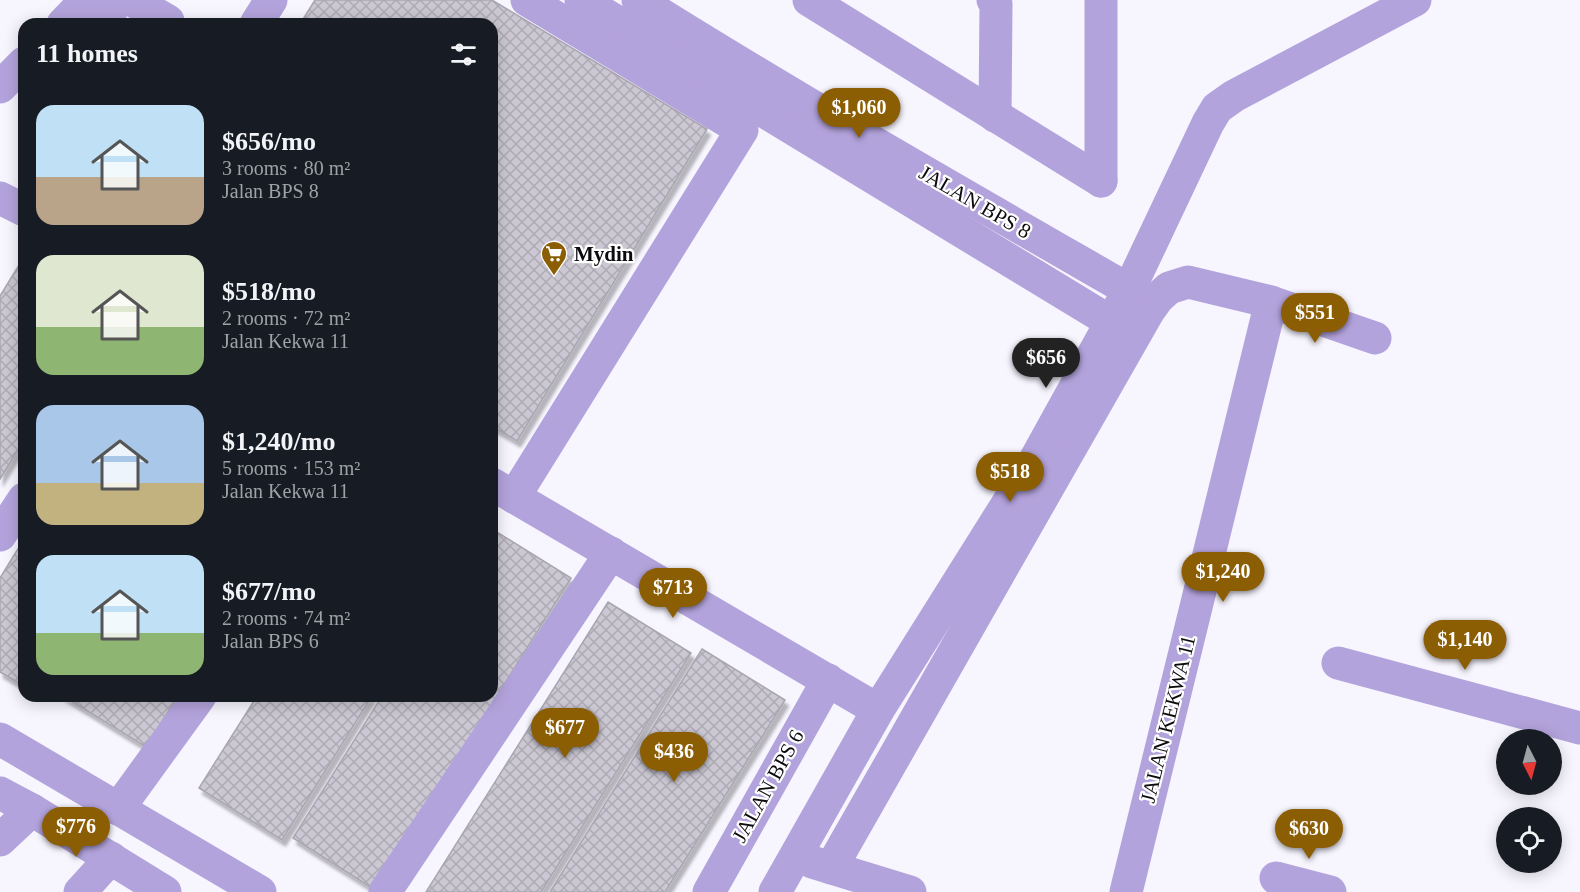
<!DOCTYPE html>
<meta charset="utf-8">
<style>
body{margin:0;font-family:Georgia,serif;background:#20242c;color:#f1f3f6;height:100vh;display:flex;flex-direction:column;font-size:22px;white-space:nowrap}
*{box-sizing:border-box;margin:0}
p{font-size:20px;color:#9ea1a6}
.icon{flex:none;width:33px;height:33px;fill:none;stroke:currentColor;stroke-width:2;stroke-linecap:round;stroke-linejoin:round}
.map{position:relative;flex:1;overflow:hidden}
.panel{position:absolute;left:18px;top:18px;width:480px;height:684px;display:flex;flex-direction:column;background:#171b24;border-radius:18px;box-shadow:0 3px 15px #0003}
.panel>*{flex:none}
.needle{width:39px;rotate:174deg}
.fabs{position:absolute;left:1496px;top:729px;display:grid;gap:12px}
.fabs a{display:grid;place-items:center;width:66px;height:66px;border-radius:50%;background:#171b24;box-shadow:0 3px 15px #0003;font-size:30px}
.price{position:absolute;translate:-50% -51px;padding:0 14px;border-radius:21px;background:#8c5e03;color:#fff;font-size:20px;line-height:39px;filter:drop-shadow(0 2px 3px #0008)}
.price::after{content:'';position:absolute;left:50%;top:36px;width:18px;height:14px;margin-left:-9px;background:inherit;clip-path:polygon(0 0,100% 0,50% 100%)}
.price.selected{background:#222;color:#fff}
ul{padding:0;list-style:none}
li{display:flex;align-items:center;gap:18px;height:150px;padding:0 18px}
li span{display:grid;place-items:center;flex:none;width:168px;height:120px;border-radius:18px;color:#555}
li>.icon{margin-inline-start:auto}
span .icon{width:72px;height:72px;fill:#fffc;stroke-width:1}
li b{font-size:26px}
h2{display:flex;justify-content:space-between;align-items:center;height:72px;padding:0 18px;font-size:26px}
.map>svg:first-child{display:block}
.building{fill:url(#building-cross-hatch);stroke:#a9a6b1;stroke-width:1.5;filter:url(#shadow)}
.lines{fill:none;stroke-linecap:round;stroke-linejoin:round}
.minor{stroke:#b3a3dc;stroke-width:33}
.labels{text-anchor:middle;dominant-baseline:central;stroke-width:4.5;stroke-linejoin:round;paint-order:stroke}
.street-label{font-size:21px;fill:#0c0b0e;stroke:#fff}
.poi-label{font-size:21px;font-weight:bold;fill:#0c0b0e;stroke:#fff;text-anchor:start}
</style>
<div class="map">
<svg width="1580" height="892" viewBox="0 0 1580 892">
<defs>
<pattern id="building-cross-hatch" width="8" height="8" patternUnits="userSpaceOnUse" patternTransform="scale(1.5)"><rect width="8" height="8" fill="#cbc8d3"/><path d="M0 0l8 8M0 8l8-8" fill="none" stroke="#adaab4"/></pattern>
<filter id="shadow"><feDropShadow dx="3.5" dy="6" stdDeviation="1.5" flood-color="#0004"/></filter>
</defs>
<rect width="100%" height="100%" fill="#f7f5fe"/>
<!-- building -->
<g class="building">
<path d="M 315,0 L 492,0 L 707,129 L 517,441 L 492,426 L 492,24 L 300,24 Z"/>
<path d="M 24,257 L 24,440 L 0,479 L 0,296 Z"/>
<path d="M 492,529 L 571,578 L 375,890 L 293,838 L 382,696 L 492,696 Z"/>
<path d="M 24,539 L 24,686 L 0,672 L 0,578 Z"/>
<path d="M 608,602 L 691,653 L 541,892 L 426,892 Z"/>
<path d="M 702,649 L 785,700 L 665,892 L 550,892 Z"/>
<path d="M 63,696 L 178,696 L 146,747 Z"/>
<path d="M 257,696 L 372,696 L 282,840 L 199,788 Z"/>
</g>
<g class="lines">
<!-- minor -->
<g class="minor">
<path d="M 132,0 L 168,21 L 166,24"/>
<path d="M 581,0 L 1111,322"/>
<path d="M 638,0 C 799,101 964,195 1129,290"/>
<path d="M 809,0 L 1101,181"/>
<path d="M 993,0 L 996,4 L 995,116"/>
<path d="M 1101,0 L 1101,181"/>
<path d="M 63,24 L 86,0"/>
<path d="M 104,24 L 117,0"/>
<path d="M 256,24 L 271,0"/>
<path d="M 0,87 L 24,63"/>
<path d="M 0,198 L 24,210"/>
<path d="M 492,484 L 878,710"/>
<path d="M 514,497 L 742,130 L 527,0"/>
<path d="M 0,535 L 24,499"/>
<path d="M 1338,663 L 1580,728"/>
<path d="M 0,739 L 260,892"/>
<path d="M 0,793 L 32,810 L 165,892"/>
<path d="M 118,809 L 200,696"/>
<path d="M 0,840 L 32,810"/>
<path d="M 812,862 L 910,892"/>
<path d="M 831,868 L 1148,312 L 1158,298 L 1169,288 L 1188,282 L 1271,302 L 1375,338"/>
<path d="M 1276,878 L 1330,892"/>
<path d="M 80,892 L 111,858"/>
<path d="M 385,892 L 611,553"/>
<path d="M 709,892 L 828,680"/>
<path d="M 775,892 L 878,710 L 1035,460 L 1129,290 L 1208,123 L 1217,108 L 1234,96 L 1415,0"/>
<path d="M 1126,892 L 1271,302"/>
</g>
</g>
<!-- icons -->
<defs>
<symbol id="supermarket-pin" viewBox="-11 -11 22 30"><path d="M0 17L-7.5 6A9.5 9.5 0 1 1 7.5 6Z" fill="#8c5e03" stroke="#fff"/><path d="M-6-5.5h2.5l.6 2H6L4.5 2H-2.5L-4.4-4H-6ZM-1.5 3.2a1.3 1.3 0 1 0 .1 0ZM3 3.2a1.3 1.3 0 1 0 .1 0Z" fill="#fff"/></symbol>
</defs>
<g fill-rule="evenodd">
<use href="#supermarket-pin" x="539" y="239" width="30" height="40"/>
</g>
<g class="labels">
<!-- street labels -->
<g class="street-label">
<text transform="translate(975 202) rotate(30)">JALAN BPS 8</text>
<text transform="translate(1168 719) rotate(-76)">JALAN KEKWA 11</text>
<text transform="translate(768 786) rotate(-61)">JALAN BPS 6</text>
</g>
<!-- poi labels -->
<g class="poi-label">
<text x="574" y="254">Mydin</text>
</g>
</g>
</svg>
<div class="fabs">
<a><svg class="needle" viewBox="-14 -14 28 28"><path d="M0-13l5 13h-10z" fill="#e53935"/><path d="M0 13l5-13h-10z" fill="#9ea1a6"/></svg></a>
<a><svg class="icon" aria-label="locate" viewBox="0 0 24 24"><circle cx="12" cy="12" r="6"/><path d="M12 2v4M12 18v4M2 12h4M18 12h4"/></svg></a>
</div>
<b class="price" style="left:859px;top:139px">$1,060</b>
<b class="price" style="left:1315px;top:344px">$551</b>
<b class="price selected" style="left:1046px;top:389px">$656</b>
<b class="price" style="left:1010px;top:503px">$518</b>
<b class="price" style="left:1223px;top:603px">$1,240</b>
<b class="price" style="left:673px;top:619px">$713</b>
<b class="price" style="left:1465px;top:671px">$1,140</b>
<b class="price" style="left:565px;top:759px">$677</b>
<b class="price" style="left:674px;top:783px">$436</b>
<b class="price" style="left:76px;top:858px">$776</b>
<b class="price" style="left:1309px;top:860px">$630</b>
<section class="panel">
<h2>11 homes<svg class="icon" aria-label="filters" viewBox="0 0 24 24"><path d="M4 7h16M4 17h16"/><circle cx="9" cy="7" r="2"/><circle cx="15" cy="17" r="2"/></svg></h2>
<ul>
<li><span style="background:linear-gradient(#bfe0f5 60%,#b9a48a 0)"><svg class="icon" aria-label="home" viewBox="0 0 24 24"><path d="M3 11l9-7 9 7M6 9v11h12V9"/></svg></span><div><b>$656/mo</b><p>3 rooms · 80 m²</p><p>Jalan BPS 8</p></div></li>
<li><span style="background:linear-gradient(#dfe7d0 60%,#8fb573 0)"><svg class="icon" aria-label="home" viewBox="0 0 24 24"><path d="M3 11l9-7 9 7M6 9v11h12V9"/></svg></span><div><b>$518/mo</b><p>2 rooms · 72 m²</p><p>Jalan Kekwa 11</p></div></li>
<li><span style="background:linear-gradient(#a9c7e8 65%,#c2b280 0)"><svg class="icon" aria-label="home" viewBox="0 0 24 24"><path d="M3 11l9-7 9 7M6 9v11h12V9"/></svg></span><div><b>$1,240/mo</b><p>5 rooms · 153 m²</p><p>Jalan Kekwa 11</p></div></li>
<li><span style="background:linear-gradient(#bfe0f5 65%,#8fb573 0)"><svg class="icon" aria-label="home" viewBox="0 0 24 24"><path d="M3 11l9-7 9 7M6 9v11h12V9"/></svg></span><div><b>$677/mo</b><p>2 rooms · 74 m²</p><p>Jalan BPS 6</p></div></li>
</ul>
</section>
</div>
